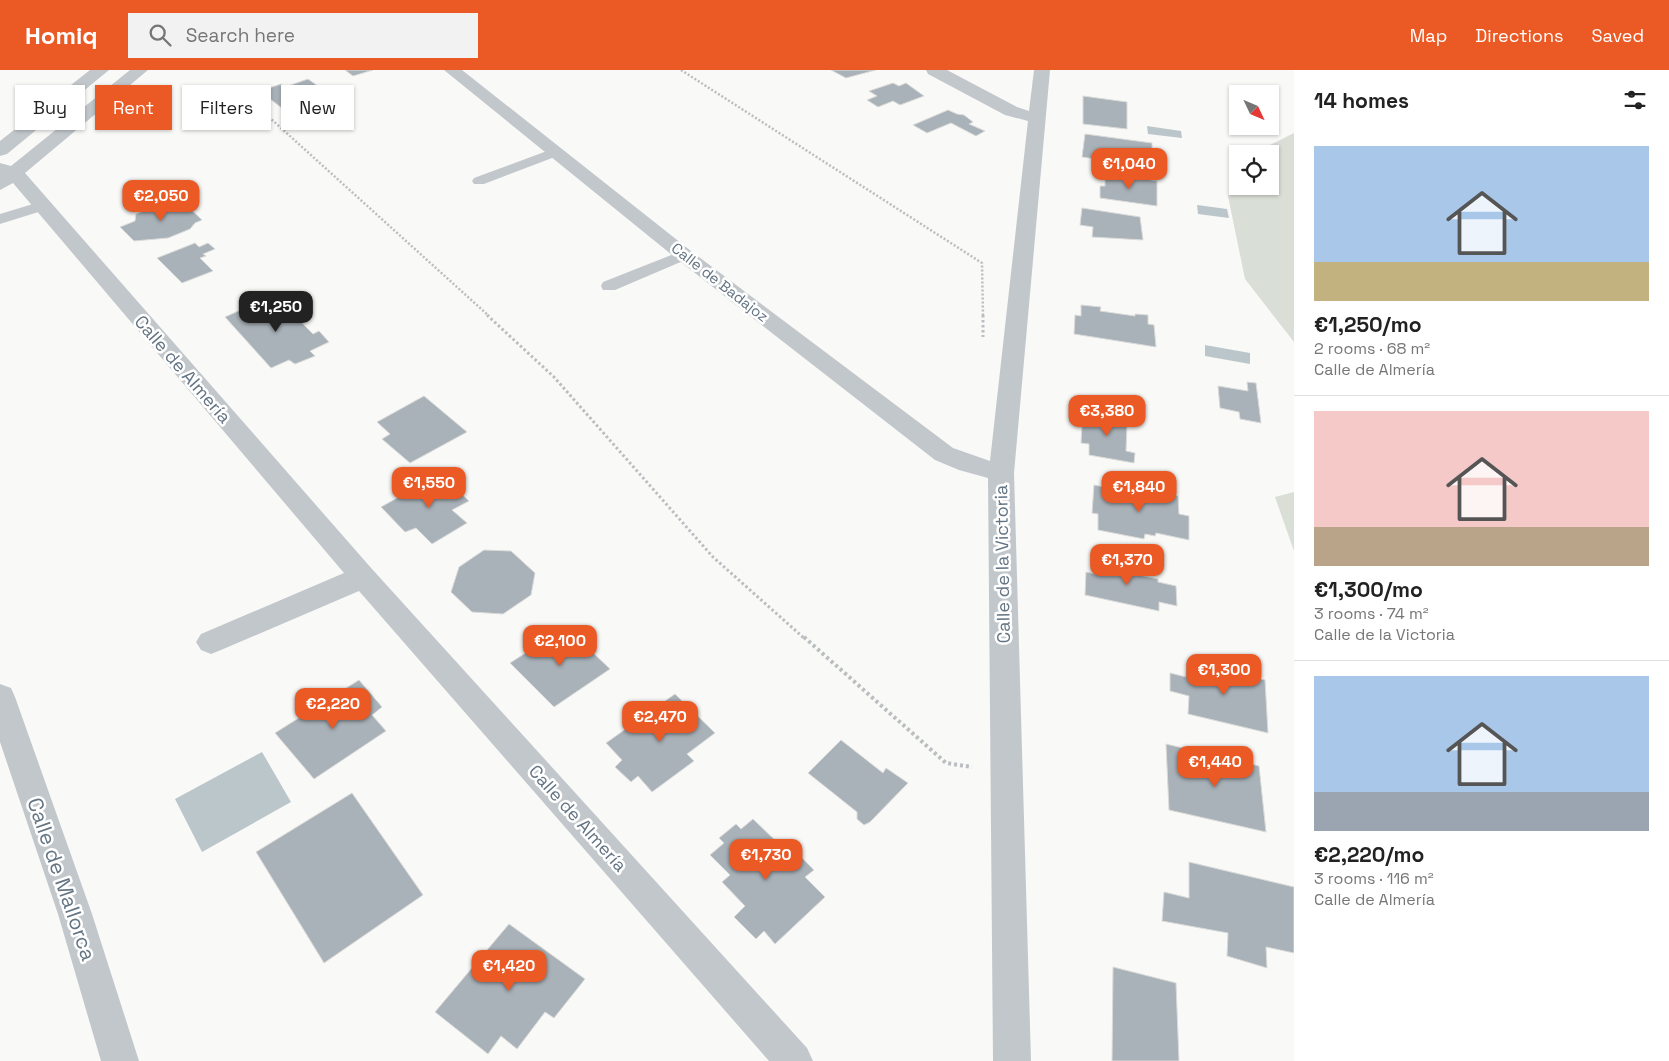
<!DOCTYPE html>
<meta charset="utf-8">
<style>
body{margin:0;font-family:"Space Grotesk",sans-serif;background:#f2f2f2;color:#222;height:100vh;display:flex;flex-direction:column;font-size:19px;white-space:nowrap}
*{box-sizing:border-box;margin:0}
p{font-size:16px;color:#767676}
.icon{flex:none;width:28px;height:28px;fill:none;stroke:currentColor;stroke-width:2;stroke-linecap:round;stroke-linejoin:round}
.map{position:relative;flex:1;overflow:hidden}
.details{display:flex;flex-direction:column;background:#fff;width:375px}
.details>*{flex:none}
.banner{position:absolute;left:15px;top:15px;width:475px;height:45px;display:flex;gap:10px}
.needle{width:32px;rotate:134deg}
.tools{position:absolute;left:1229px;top:15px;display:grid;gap:10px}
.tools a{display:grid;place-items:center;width:50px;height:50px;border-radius:0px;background:#fff;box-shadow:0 1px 4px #0004;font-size:25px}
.price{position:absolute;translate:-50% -42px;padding:0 11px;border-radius:10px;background:#eb5925;color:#fff;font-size:16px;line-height:32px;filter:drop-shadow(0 1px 2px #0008)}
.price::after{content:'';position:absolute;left:50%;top:30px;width:15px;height:11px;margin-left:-8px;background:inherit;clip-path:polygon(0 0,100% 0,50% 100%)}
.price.active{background:#222;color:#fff}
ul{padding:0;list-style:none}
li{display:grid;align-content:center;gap:10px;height:265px;padding:0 20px}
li+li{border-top:1px solid #e0e0e0}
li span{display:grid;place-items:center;height:155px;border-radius:0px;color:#555}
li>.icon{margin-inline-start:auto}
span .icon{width:90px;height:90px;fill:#fffc;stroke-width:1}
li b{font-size:21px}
h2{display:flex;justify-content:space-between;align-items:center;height:60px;padding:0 20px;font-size:21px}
.pill{padding:0 18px;border-radius:0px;background:#fff;box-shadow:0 1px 4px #0004;font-size:18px;line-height:45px}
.pill.active{background:#eb5925;color:#fff}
header{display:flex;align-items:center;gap:30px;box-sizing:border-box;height:70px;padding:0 25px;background:#eb5925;color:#fff}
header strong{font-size:24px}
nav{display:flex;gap:28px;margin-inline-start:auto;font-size:18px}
.search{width:350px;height:45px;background:#f2f2f2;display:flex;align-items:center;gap:12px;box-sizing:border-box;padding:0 18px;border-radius:0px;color:#767676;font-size:19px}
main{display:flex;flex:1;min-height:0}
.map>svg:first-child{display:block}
.green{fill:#d9ded6}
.water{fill:#bbc6cb}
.building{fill:#a9b2b9;stroke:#dbdbd9}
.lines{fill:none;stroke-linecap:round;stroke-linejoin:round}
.path-far2{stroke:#babec1;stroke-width:2.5;stroke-dasharray:2 2;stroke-linecap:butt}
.path-far1{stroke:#babec1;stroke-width:3;stroke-dasharray:2.5 2.5;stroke-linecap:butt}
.path{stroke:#babec1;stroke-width:4;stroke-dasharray:3 3;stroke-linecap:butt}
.service{fill:#c2c7cb;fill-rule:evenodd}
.minor{fill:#c2c7cb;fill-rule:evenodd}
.labels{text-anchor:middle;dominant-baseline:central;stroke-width:5;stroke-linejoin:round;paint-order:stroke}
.far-street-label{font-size:15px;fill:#637483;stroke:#fff}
.street-label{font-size:18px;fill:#637483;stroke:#fff}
.near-street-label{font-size:21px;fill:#637483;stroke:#fff}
</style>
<header>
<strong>Homiq</strong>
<div class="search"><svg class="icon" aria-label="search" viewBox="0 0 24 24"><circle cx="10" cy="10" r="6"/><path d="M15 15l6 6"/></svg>Search here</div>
<nav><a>Map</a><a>Directions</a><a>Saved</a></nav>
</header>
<main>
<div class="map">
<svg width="1294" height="991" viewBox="0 0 1294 991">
<rect width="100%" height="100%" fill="#f9f9f7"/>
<!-- green -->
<g class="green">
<path d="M 1294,63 L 1294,272 L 1245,209 L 1228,126 L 1237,109 L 1238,116 L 1270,116 L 1270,84 L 1252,84 Z"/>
<path d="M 1294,422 L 1294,481 L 1275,427 Z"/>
</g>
<!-- water -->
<g class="water">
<path d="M 1147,56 L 1181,61 L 1182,68 L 1148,64 Z"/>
<path d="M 1197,135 L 1227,139 L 1229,148 L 1198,144 Z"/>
<path d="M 1205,275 L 1250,283 L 1250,294 L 1205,286 Z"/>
<path d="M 262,682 L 291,732 L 202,782 L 175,729 Z"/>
</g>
<!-- building -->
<g class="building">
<path d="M 345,0 L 373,0 L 353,6 Z"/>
<path d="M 831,0 L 876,0 L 846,8 Z"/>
<path d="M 308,9 L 322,19 L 314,22 L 322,28 L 314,31 L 321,36 L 292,46 L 260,21 L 281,14 L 285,17 Z"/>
<path d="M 893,13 L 899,16 L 906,13 L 924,26 L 900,35 L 893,31 L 878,37 L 867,30 L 877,26 L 869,21 Z"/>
<path d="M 1083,26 L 1127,32 L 1127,59 L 1083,54 Z"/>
<path d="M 948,40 L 957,44 L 964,45 L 973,52 L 969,54 L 985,61 L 976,66 L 951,53 L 927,63 L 913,55 Z"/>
<path d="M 1085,64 L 1152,73 L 1152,86 L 1137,83 L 1138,95 L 1082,87 Z"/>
<path d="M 1105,102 L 1157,111 L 1157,136 L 1100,128 L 1100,116 L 1105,116 Z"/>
<path d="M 182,131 L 202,150 L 195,153 L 190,159 L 168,168 L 134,171 L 120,157 L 135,151 L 136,144 L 164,133 L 174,136 Z"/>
<path d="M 1082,138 L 1140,147 L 1143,170 L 1092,167 L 1093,157 L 1080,155 Z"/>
<path d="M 195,173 L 199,177 L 208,173 L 215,179 L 203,184 L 206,186 L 200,188 L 213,201 L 182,213 L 157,188 Z"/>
<path d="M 274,225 L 313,264 L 319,261 L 329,272 L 310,281 L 315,286 L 295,294 L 289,290 L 271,298 L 225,247 Z"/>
<path d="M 1081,235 L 1101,237 L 1100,241 L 1135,246 L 1135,244 L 1148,245 L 1148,254 L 1154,255 L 1156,277 L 1074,264 L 1075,245 L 1081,246 Z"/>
<path d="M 1247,312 L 1256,313 L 1261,353 L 1240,349 L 1239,342 L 1220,338 L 1218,316 L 1248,321 Z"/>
<path d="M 424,326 L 467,362 L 410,393 L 382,369 L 390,364 L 377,352 Z"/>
<path d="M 1087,342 L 1133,350 L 1134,357 L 1127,355 L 1126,381 L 1135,383 L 1134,393 L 1089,385 L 1089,374 L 1081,373 L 1082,355 L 1087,355 Z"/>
<path d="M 440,404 L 469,431 L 452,440 L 467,453 L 432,474 L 416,458 L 405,462 L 381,437 Z"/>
<path d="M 1094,415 L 1140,424 L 1140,418 L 1178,426 L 1179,444 L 1189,446 L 1189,470 L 1156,463 L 1155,466 L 1145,464 L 1144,469 L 1098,460 L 1098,444 L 1092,443 Z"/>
<path d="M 484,480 L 511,481 L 535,503 L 531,525 L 503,544 L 472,542 L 451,522 L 459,497 Z"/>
<path d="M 1096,485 L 1128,491 L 1129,503 L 1158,509 L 1158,512 L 1176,516 L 1177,536 L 1159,532 L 1159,541 L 1085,525 L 1086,502 L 1095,504 Z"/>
<path d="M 566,557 L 610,599 L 554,637 L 510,593 Z"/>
<path d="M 1187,592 L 1265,610 L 1268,663 L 1188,644 L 1189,626 L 1170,621 L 1170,603 L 1186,607 Z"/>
<path d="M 359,610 L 382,637 L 372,645 L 386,661 L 314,709 L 275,663 Z"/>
<path d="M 675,624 L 715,663 L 687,684 L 694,691 L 652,722 L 638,706 L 631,712 L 615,697 L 622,690 L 606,673 Z"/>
<path d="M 841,670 L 883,703 L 886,698 L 908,713 L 870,752 L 864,755 L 857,749 L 857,742 L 808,703 Z"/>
<path d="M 1166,674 L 1259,696 L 1266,762 L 1169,740 Z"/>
<path d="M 352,723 L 423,825 L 324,893 L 256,782 Z"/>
<path d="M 753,749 L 780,775 L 785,771 L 814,800 L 805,807 L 825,827 L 775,874 L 764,861 L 756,869 L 734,847 L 745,836 L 722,812 L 730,805 L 710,785 L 724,773 L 719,768 L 736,754 L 741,759 Z"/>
<path d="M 1189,792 L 1294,817 L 1294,883 L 1266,877 L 1267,898 L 1227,886 L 1228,863 L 1162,851 L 1164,822 L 1189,828 Z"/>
<path d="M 509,854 L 585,909 L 554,948 L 545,942 L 517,979 L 501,966 L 488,984 L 435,942 Z"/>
<path d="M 1113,897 L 1176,913 L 1179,991 L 1112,991 Z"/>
</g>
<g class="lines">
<!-- path-far2 -->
<g class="path-far2">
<path d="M 681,0 L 982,193 L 983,246"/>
<path d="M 239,20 L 489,246"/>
</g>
<!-- path-far1 -->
<g class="path-far1">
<path d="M 487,245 L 554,307 L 713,487 L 805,569"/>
<path d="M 983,245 L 983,267"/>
</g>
<!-- path -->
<path class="path" d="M 804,567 L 946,693 L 972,697"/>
<!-- service -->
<g class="service">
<path d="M 555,78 L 562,82 L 560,85 L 484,114 L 474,114 L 472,111 L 474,108 Z"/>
<path d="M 43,131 L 51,136 L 48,139 L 0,154 L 0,144 Z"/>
<path d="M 684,180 L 692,185 L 690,188 L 615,220 L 603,220 L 601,216 L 603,212 Z"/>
</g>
<!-- minor -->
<g class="minor">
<path d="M 90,0 L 109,0 L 7,84 L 0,86 L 0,71 Z"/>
<path d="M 130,0 L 148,0 L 25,103 L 372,499 L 807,978 L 813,991 L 769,991 L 359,521 L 221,580 L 211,584 L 201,580 L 196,572 L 201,564 L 344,503 L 13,113 L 0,120 L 0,93 L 11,96 Z"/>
<path d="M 444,0 L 462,0 L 691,181 L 953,378 L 990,391 L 1028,51 L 1005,45 L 928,4 L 926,0 L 947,0 L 1017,37 L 1029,41 L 1034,0 L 1050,0 L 1014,403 L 1031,991 L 993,991 L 988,408 L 959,400 L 935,390 L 677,189 Z"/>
<path d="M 0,614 L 11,618 L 15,627 L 92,844 L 139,991 L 101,991 L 58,844 L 0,672 Z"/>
</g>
</g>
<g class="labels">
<!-- far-street labels -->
<g class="far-street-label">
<text transform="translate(720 212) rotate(38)">Calle de Badajoz</text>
</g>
<!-- street labels -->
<g class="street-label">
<text transform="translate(183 299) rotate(49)">Calle de Almería</text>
<text transform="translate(1002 494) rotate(-91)">Calle de la Victoria</text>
<text transform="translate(578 748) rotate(48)">Calle de Almería</text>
</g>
<!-- near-street labels -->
<g class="near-street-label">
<text transform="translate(62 809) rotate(71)">Calle de Mallorca</text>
</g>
</g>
</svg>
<div class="tools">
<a><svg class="needle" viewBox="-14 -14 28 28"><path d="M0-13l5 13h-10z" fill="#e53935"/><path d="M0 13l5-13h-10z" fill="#767676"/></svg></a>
<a><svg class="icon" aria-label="locate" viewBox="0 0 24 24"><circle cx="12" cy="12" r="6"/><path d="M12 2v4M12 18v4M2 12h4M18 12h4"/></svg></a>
</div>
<b class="price" style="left:1129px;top:120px">€1,040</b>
<b class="price" style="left:161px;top:152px">€2,050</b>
<b class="price active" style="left:276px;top:263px">€1,250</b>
<b class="price" style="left:1107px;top:367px">€3,380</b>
<b class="price" style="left:429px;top:439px">€1,550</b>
<b class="price" style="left:1139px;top:443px">€1,840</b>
<b class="price" style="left:1127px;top:516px">€1,370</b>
<b class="price" style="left:560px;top:597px">€2,100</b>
<b class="price" style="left:1224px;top:626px">€1,300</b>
<b class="price" style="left:333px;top:660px">€2,220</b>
<b class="price" style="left:660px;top:673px">€2,470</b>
<b class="price" style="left:1215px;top:718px">€1,440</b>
<b class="price" style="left:766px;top:811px">€1,730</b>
<b class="price" style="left:509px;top:922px">€1,420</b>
<div class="banner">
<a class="pill">Buy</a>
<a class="pill active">Rent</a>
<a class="pill">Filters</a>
<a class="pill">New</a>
</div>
</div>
<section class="details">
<h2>14 homes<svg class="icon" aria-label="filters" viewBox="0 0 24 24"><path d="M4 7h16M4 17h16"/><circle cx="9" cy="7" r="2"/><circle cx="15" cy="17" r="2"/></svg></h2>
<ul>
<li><span style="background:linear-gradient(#a9c7e8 75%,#c2b280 0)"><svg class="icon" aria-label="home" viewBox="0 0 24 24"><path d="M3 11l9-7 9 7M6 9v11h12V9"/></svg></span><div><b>€1,250/mo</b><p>2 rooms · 68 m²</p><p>Calle de Almería</p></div></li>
<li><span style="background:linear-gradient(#f6c9c9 75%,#b9a48a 0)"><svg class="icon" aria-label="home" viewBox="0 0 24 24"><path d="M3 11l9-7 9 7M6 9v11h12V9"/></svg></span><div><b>€1,300/mo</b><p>3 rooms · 74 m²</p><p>Calle de la Victoria</p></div></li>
<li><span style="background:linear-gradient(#a9c7e8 75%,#9aa5b1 0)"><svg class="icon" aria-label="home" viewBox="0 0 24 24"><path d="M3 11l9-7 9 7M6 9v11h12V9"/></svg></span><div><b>€2,220/mo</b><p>3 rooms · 116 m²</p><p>Calle de Almería</p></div></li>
</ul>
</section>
</main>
